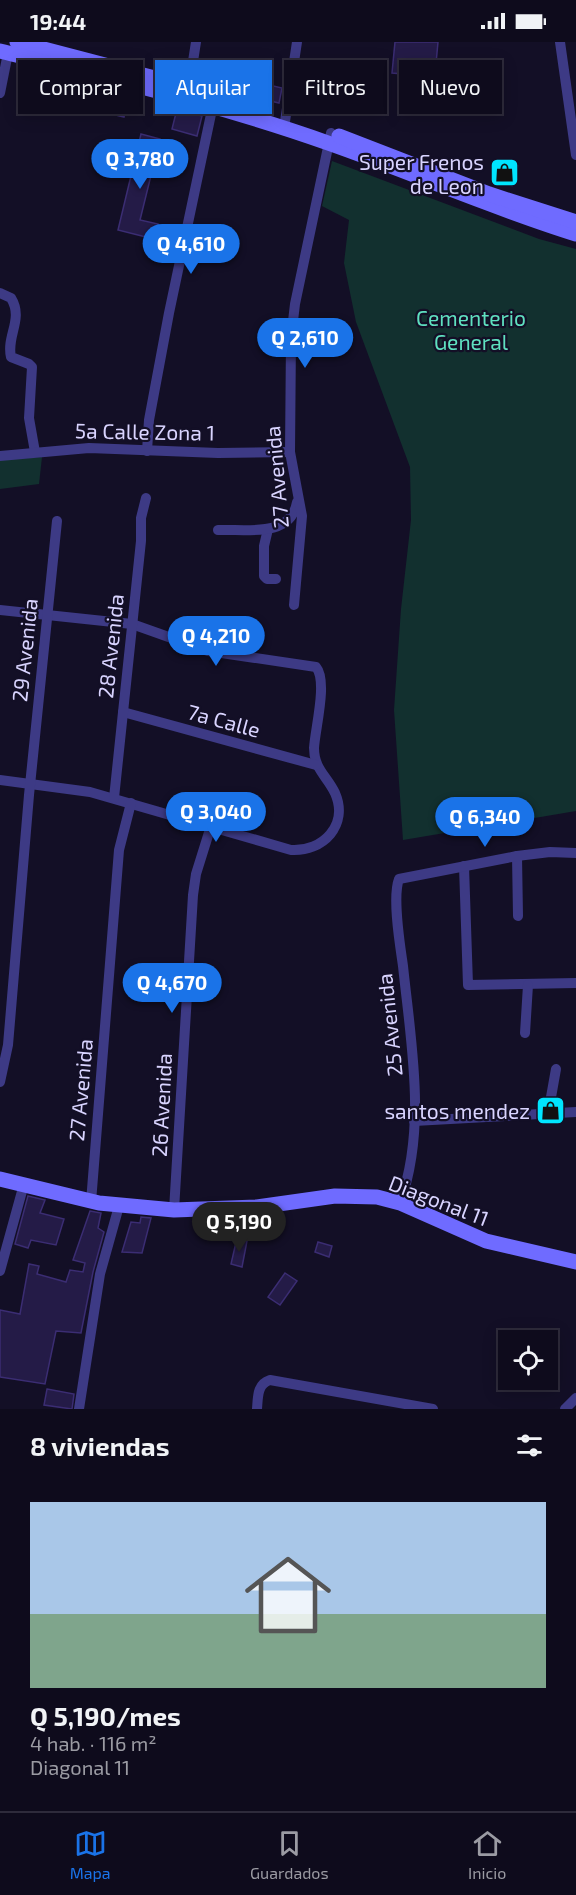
<!DOCTYPE html>
<html lang="es">
<meta charset="utf-8">
<style>
body{margin:0;font-family:"Exo 2",sans-serif;background:#1c1929;color:#f1f3f6;height:100vh;display:flex;flex-direction:column;font-size:22px;white-space:nowrap}
*{box-sizing:border-box;margin:0}
p{font-size:20px;color:#9b9ba3}
.icon{flex:none;width:33px;height:33px;fill:none;stroke:currentColor;stroke-width:2;stroke-linecap:round;stroke-linejoin:round}
.map{position:relative;height:1367px;overflow:hidden}
.sheet{display:flex;flex-direction:column;background:#0e0b1c;flex:1}
.sheet>*{flex:none}
.top-card{position:absolute;left:18px;top:18px;width:540px;height:54px;display:flex;gap:12px}
.controls{position:absolute;left:498px;top:1288px;display:grid;gap:12px}
.controls a{display:grid;place-items:center;width:60px;height:60px;border-radius:0px;background:#0e0b1c;box-shadow:0 3px 15px #0003,0 0 0 2px #2e2b3b;font-size:30px}
.price{position:absolute;translate:-50% -51px;padding:0 14px;border-radius:21px;background:#1a73e8;color:#fff;font-size:20px;line-height:39px;filter:drop-shadow(0 2px 3px #0008)}
.price::after{content:'';position:absolute;left:50%;top:36px;width:18px;height:14px;margin-left:-9px;background:inherit;clip-path:polygon(0 0,100% 0,50% 100%)}
.price.active{background:#222;color:#fff}
ul{padding:0;list-style:none}
li{display:grid;align-content:center;gap:12px;height:318px;padding:0 30px}
li+li{border-top:2px solid #2e2b3b}
li span{display:grid;place-items:center;height:186px;border-radius:0px;color:#555}
li>.icon{margin-inline-start:auto}
span .icon{width:108px;height:108px;fill:#fffc;stroke-width:1}
li b{font-size:26px}
h2{display:flex;justify-content:space-between;align-items:center;height:72px;padding:0 30px;font-size:26px}
.tag{padding:0 21px;border-radius:0px;background:#0e0b1c;box-shadow:0 3px 15px #0003,0 0 0 2px #2e2b3b;font-size:21px;line-height:54px}
.tag.active{background:#1a73e8;color:#fff}
.status{display:flex;justify-content:space-between;align-items:center;height:42px;padding:0 30px;background:#0e0b1c;direction:ltr}
.status svg{height:16px;fill:currentColor}
.tabs{display:flex;justify-content:space-around;align-items:center;height:84px;border-top:2px solid #2e2b3b;background:#0e0b1c;font-size:16px;color:#9b9ba3}
.tabs a{display:grid;justify-items:center;gap:3px}
.tabs .active{color:#1a73e8}
.map>svg:first-child{display:block}
.green{fill:#12302f}
.building{fill:#241b47;stroke:#3b2d73;stroke-width:1.5}
.lines{fill:none;stroke-linecap:round;stroke-linejoin:round}
.street{stroke:#3d3a85;stroke-width:10}
.secondary{stroke:#6f6bff;stroke-width:15}
.labels{text-anchor:middle;dominant-baseline:central;stroke-width:4.5;stroke-linejoin:round;paint-order:stroke}
.poi-label{font-size:21px;fill:#d9d4ff;stroke:#130f26;text-anchor:end}
.park-label{font-size:21px;fill:#5fe0c0;stroke:#130f26}
.street-label{font-size:21px;fill:#d9d4ff;stroke:#130f26}
</style>
<div class="status"><b>19:44</b><svg viewBox="0 0 49 12"><path d="M0 12V9h3v3zM5 12V6h3v6zM10 12V3h3v9zM15 12V0h3v12zM26 1h20v11H26zM47 4h2v5h-2z"/></svg></div>
<div class="map">
<svg width="576" height="1367" viewBox="0 0 576 1367">
<rect width="100%" height="100%" fill="#130f26"/>
<!-- green -->
<g class="green">
<path d="M 332,119 L 539,197 L 576,207 L 576,769 L 403,798 L 394,668 L 401,567 L 411,478 L 410,425 L 356,280 L 344,221 L 349,178 L 322,164 Z"/>
<path d="M 42,415 L 39,442 L 0,447 L 0,418 Z"/>
</g>
<!-- building -->
<g class="building">
<path d="M 395,0 L 438,0 L 433,54 L 401,52 L 403,32 L 392,31 Z"/>
<path d="M 35,31 L 64,38 L 61,51 L 32,45 Z"/>
<path d="M 259,35 L 270,38 L 269,43 L 282,46 L 279,61 L 254,55 Z"/>
<path d="M 338,38 L 360,38 L 359,60 L 348,60 L 348,65 L 337,65 Z"/>
<path d="M 109,47 L 129,52 L 124,75 L 103,70 Z"/>
<path d="M 303,55 L 314,58 L 311,70 L 299,68 Z"/>
<path d="M 177,67 L 202,74 L 197,94 L 172,87 Z"/>
<path d="M 141,92 L 160,97 L 140,178 L 158,182 L 154,197 L 118,188 Z"/>
<path d="M 499,118 L 518,124 L 512,144 L 492,137 Z"/>
<path d="M 28,1154 L 45,1158 L 40,1171 L 64,1177 L 56,1203 L 31,1198 L 28,1206 L 15,1202 Z"/>
<path d="M 90,1169 L 101,1171 L 98,1186 L 104,1190 L 93,1230 L 81,1291 L 56,1289 L 45,1342 L 0,1335 L 0,1268 L 20,1272 L 29,1222 L 39,1224 L 37,1232 L 66,1240 L 70,1228 L 83,1230 L 85,1221 L 73,1218 Z"/>
<path d="M 141,1175 L 151,1176 L 142,1211 L 122,1210 L 131,1180 L 140,1181 Z"/>
<path d="M 237,1196 L 247,1199 L 242,1225 L 231,1222 Z"/>
<path d="M 318,1200 L 332,1204 L 329,1215 L 315,1210 Z"/>
<path d="M 285,1231 L 297,1239 L 280,1263 L 268,1255 Z"/>
<path d="M 47,1347 L 74,1352 L 72,1367 L 44,1363 Z"/>
</g>
<g class="lines">
<!-- street -->
<g class="street">
<path d="M 560,0 L 576,113"/>
<path d="M 189,45 L 196,0"/>
<path d="M 0,51 L 8,11"/>
<path d="M 284,86 L 297,0"/>
<path d="M 0,251 L 11,256 C 24,277 6,294 11,315 L 29,322 L 32,325 L 29,376 L 35,410"/>
<path d="M 147,409 L 149,378 L 169,271 L 214,58"/>
<path d="M 0,414 L 89,406 L 218,411 L 290,410"/>
<path d="M 268,487 L 264,504 L 264,534 L 267,537 L 276,537"/>
<path d="M 218,488 C 247,487 291,496 297,460"/>
<path d="M 294,563 L 302,474 L 290,410 L 291,296 L 295,262 L 331,91"/>
<path d="M 0,568 L 132,582 L 208,609 L 316,625 C 328,639 315,687 314,706 C 314,727 327,734 335,751 C 349,783 323,810 291,808 L 90,750 L 0,738"/>
<path d="M 123,670 L 316,723"/>
<path d="M 114,756 L 141,499 L 141,476 L 146,456"/>
<path d="M 517,814 L 518,874"/>
<path d="M 464,824 L 468,943 L 576,941"/>
<path d="M 525,991 L 528,943"/>
<path d="M 0,1040 L 8,1003 L 29,753 L 57,479"/>
<path d="M 548,1072 L 556,1027"/>
<path d="M 414,1079 L 576,1070"/>
<path d="M 91,1160 L 119,808 L 131,761"/>
<path d="M 400,1161 C 427,1086 411,1001 403,924 C 400,903 392,855 399,837 L 517,814 L 550,810 L 576,811"/>
<path d="M 174,1168 L 193,853 L 196,832 L 211,784"/>
<path d="M 0,1229 L 24,1142"/>
<path d="M 79,1367 L 100,1232 L 119,1164"/>
<path d="M 257,1367 C 258,1355 257,1342 270,1338 L 433,1367"/>
<path d="M 565,1367 L 576,1356"/>
</g>
<!-- secondary -->
<g class="secondary">
<path d="M 17,0 L 189,45 L 245,63"/>
<path d="M 0,9 C 110,37 221,63 328,101 C 411,130 492,166 576,192"/>
<path d="M 339,94 L 489,152 L 576,180"/>
<path d="M 0,1137 L 99,1161 L 174,1168 L 257,1165 L 335,1154 L 377,1155 L 400,1161 L 486,1199 L 576,1220"/>
</g>
</g>
<!-- icons -->
<defs>
<symbol id="shop-square" viewBox="-11 -11 22 22"><rect x="-9" y="-9" width="18" height="18" rx="4" fill="#00e5ff" stroke="#130f26"/><path d="M-5-2.5h2.3a2.7 3.5 0 0 1 5.4 0H5L5.5 6h-11ZM-1.5-2.5h3a1.5 2.3 0 0 0-3 0Z" fill="#111"/></symbol>
</defs>
<g fill-rule="evenodd">
<use href="#shop-square" x="488" y="114" width="33" height="33"/>
<use href="#shop-square" x="534" y="1052" width="33" height="33"/>
</g>
<g class="labels">
<!-- poi labels -->
<g class="poi-label">
<text x="484" y="119">Super Frenos<tspan x="484" dy="24">de Leon</tspan></text>
<text x="530" y="1068">santos mendez</text>
</g>
<!-- park labels -->
<g class="park-label">
<text x="471" y="275">Cementerio<tspan x="471" dy="24">General</tspan></text>
</g>
<!-- street labels -->
<g class="street-label">
<text transform="translate(145 389) rotate(1)">5a Calle Zona 1</text>
<text transform="translate(276 435) rotate(-95)">27 Avenida</text>
<text transform="translate(110 604) rotate(-84)">28 Avenida</text>
<text transform="translate(24 608) rotate(-84)">29 Avenida</text>
<text transform="translate(224 678) rotate(15)">7a Calle</text>
<text transform="translate(389 983) rotate(-96)">25 Avenida</text>
<text transform="translate(80 1048) rotate(-85)">27 Avenida</text>
<text transform="translate(161 1063) rotate(-87)">26 Avenida</text>
<text transform="translate(439 1158) rotate(21)">Diagonal 11</text>
</g>
</g>
</svg>
<div class="controls">
<a><svg class="icon" aria-label="locate" viewBox="0 0 24 24"><circle cx="12" cy="12" r="6"/><path d="M12 2v4M12 18v4M2 12h4M18 12h4"/></svg></a>
</div>
<b class="price" style="left:140px;top:148px">Q 3,780</b>
<b class="price" style="left:191px;top:233px">Q 4,610</b>
<b class="price" style="left:305px;top:327px">Q 2,610</b>
<b class="price" style="left:216px;top:625px">Q 4,210</b>
<b class="price" style="left:216px;top:801px">Q 3,040</b>
<b class="price" style="left:485px;top:806px">Q 6,340</b>
<b class="price" style="left:172px;top:972px">Q 4,670</b>
<b class="price active" style="left:239px;top:1211px">Q 5,190</b>
<div class="top-card">
<a class="tag">Comprar</a>
<a class="tag active">Alquilar</a>
<a class="tag">Filtros</a>
<a class="tag">Nuevo</a>
</div>
</div>
<section class="sheet">
<h2>8 viviendas<svg class="icon" aria-label="filters" viewBox="0 0 24 24"><path d="M4 7h16M4 17h16"/><circle cx="9" cy="7" r="2"/><circle cx="15" cy="17" r="2"/></svg></h2>
<ul>
<li><span style="background:linear-gradient(#a9c7e8 60%,#7fa58c 0)"><svg class="icon" aria-label="home" viewBox="0 0 24 24"><path d="M3 11l9-7 9 7M6 9v11h12V9"/></svg></span><div><b>Q 5,190/mes</b><p>4 hab. · 116 m²</p><p>Diagonal 11</p></div></li>
</ul>
</section>
<nav class="tabs">
<a class="active"><svg class="icon" aria-label="map" viewBox="0 0 24 24"><path d="M3 6l6-2 6 2 6-2v14l-6 2-6-2-6 2zM9 4v14M15 6v14"/></svg>Mapa</a>
<a><svg class="icon" aria-label="saved" viewBox="0 0 24 24"><path d="M7 4h10v16l-5-4-5 4z"/></svg>Guardados</a>
<a><svg class="icon" aria-label="home" viewBox="0 0 24 24"><path d="M3 11l9-7 9 7M6 9v11h12V9"/></svg>Inicio</a>
</nav>
